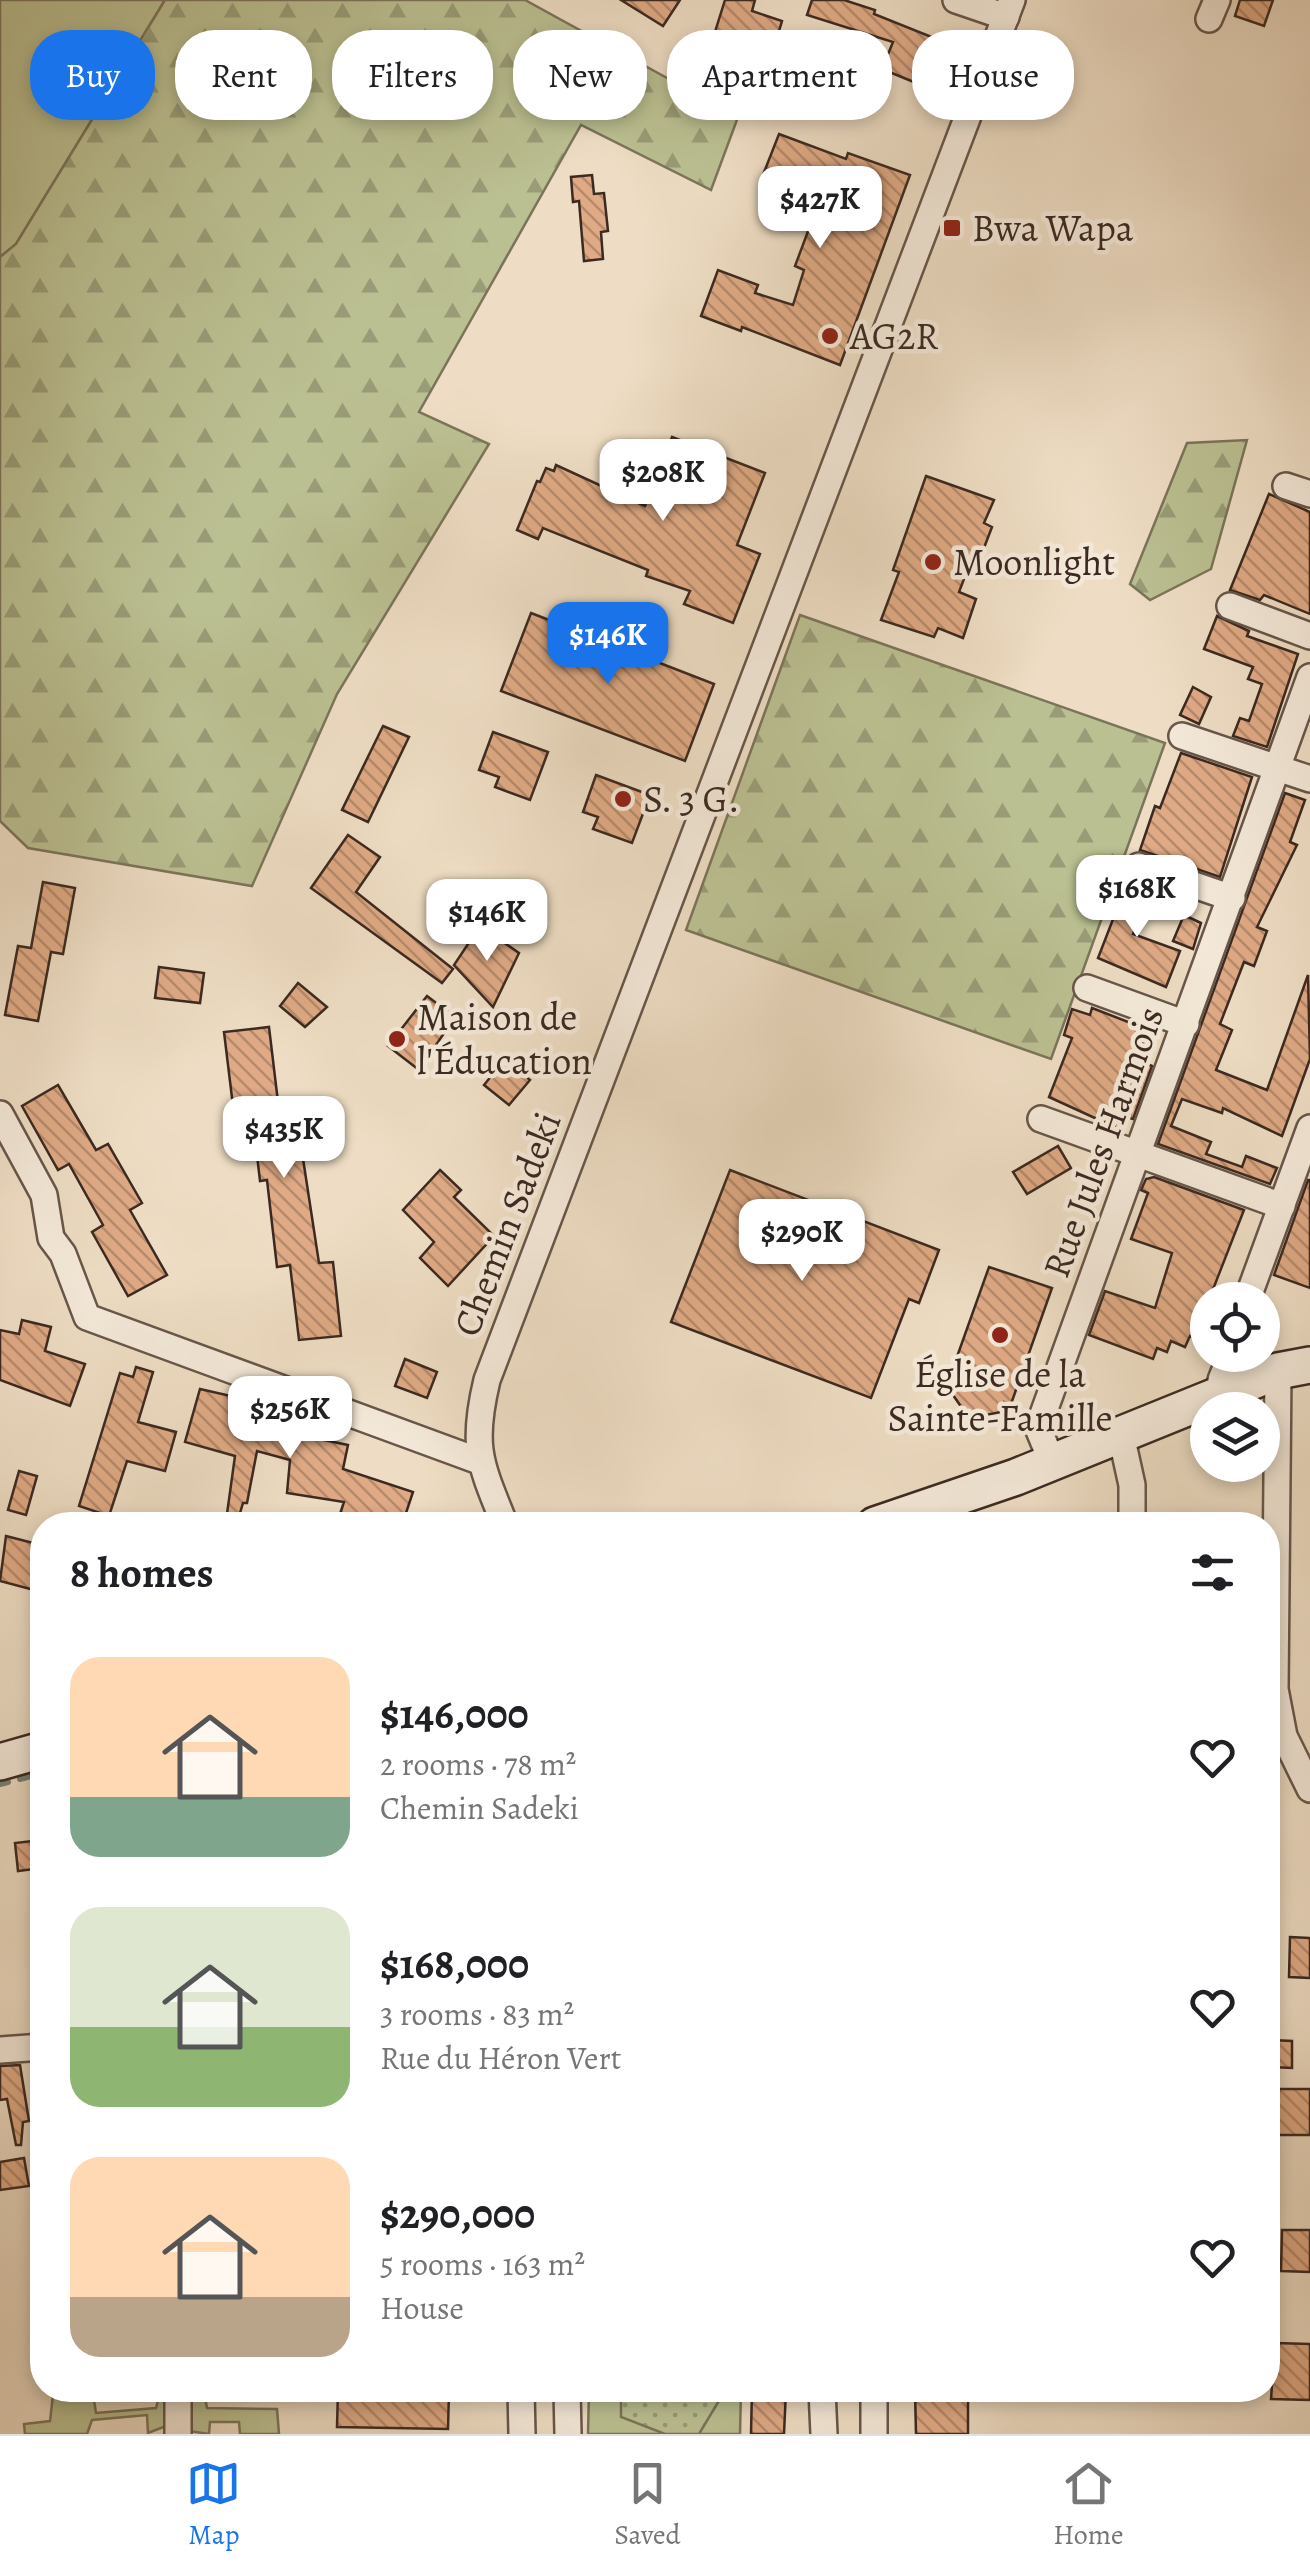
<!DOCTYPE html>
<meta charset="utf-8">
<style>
body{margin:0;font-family:Alegreya,serif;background:#f2f2f2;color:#202124;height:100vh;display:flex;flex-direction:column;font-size:38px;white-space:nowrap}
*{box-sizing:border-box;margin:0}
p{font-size:32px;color:#757577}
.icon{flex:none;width:55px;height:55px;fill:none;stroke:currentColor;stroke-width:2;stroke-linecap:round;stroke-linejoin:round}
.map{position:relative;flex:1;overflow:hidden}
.details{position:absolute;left:30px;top:1512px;width:1250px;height:890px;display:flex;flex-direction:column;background:#fff;border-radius:40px;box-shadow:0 5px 15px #0003}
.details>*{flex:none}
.banner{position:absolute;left:30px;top:30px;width:1250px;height:90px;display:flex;gap:20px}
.tools{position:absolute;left:1190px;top:1282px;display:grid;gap:20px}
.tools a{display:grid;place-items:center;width:90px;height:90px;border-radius:50%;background:#fff;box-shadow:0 5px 15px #0003;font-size:50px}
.price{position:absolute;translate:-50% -85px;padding:0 22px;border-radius:20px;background:#fff;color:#222;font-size:32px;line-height:65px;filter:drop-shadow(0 2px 5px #0008)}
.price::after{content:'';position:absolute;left:50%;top:60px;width:30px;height:22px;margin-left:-15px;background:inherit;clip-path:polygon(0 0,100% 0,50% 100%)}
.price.on{background:#1a73e8;color:#fff}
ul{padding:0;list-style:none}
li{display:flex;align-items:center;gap:30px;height:250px;padding:0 40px}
li span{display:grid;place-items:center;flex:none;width:280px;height:200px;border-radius:30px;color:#555}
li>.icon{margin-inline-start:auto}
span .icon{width:120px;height:120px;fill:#fffc;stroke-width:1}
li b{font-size:42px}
h2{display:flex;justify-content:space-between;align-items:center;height:120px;padding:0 40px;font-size:42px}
.chip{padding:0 35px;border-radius:40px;background:#fff;box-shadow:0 5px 15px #0003;font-size:35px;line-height:90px}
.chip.on{background:#1a73e8;color:#fff}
.menu{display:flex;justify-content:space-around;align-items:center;height:140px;border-top:2px solid #e0e0e0;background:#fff;font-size:28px;color:#757577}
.menu a{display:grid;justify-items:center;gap:5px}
.menu .on{color:#1a73e8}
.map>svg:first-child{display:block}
.green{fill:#bbc092;stroke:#7c745a;stroke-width:2.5}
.forest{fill:url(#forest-firs);stroke:#7c745a;stroke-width:2.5}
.park{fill:url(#park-dots);stroke:#7c745a;stroke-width:2.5}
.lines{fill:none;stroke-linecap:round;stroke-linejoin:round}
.stream{stroke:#758276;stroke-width:6}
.building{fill:url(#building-back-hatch);stroke:#3c2921;stroke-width:2.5}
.street-casing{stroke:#68564a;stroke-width:30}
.secondary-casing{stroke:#3c2921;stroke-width:40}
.street{stroke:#f4e9d9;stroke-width:25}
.secondary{stroke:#f4e9d9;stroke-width:35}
.poi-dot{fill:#8f2418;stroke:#f4e9d9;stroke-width:4}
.labels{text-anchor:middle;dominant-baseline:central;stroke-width:9;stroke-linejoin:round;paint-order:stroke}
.poi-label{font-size:38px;fill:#3c2921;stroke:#f4e9d9;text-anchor:start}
.street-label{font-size:38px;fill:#3c2921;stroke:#f4e9d9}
</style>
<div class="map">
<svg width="1310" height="2434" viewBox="0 0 1310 2434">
<defs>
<pattern id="forest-firs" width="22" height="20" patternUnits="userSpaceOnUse" patternTransform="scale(2.5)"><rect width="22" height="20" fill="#bbc092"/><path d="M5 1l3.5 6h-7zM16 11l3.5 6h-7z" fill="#999c77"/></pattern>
<pattern id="park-dots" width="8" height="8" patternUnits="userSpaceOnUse" patternTransform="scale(2.5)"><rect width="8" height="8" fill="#bbc092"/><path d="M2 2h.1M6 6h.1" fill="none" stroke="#999c77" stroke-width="1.8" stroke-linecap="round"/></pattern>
<pattern id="building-back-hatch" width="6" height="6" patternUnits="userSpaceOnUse" patternTransform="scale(2.5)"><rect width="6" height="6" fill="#dfaa85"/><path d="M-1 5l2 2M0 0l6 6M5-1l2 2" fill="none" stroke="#b68a6c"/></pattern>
</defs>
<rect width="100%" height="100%" fill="#eeddc4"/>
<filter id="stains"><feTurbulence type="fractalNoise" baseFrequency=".002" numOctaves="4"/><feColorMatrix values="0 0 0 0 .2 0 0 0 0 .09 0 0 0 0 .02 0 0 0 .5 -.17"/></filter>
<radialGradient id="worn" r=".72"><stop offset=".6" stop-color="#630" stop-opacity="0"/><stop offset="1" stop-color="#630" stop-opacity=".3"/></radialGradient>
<!-- green -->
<g class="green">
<path d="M 0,0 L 165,0 L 16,244 L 0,257 Z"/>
<path d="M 186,2390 L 204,2392 L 207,2408 L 277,2409 L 279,2434 L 240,2434 L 239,2422 L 210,2422 L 209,2434 L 189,2431 Z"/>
<path d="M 589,2390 L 741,2390 L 740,2434 L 588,2434 Z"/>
<path d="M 170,2392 L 166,2426 L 148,2433 L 147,2415 L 92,2420 L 87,2434 L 25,2434 L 24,2424 L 50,2421 L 53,2395 L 93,2394 L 96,2413 L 156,2408 L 160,2393 Z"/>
</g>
<!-- forest -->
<g class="forest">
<path d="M 165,0 L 525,0 L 738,117 L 711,190 L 581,125 L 419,412 L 489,444 L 337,694 L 252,886 L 28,848 L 0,821 L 0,257 L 16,244 Z"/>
<path d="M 1247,440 L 1211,569 L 1150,600 L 1130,584 L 1187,443 Z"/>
<path d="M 800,615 L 1165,743 L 1051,1059 L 686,930 Z"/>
</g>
<!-- park -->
<path class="park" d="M 621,2390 L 718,2390 L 720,2399 L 699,2434 L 665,2434 L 621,2417 Z"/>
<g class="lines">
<!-- stream -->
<g class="stream">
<path d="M 20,1779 L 42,1773"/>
<path d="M 0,1784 L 8,1782"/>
</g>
</g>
<!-- building -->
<g class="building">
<path d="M 621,0 L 680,0 L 663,26 Z"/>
<path d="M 725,0 L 755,0 L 752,11 L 782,21 L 773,51 L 715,32 Z"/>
<path d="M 812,0 L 844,0 L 875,10 L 874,14 L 944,42 L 926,87 L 882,69 L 893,42 L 807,15 Z"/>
<path d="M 1240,0 L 1273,0 L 1264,26 L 1235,16 Z"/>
<path d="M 779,134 L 846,159 L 848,153 L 910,175 L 840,365 L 742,327 L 741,331 L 701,316 L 718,270 L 758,285 L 755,293 L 793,305 L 804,270 L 795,266 L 819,202 L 761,180 Z"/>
<path d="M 592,175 L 594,194 L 604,193 L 608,231 L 601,232 L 603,259 L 584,261 L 579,201 L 573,202 L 571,177 Z"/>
<path d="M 672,437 L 765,473 L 737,545 L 760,554 L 733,623 L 684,604 L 690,591 L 646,576 L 648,570 L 543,528 L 538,539 L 517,530 L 537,481 L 540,482 L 546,468 L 554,471 L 556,465 L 645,506 Z"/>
<path d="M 926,476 L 994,500 L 984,523 L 992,527 L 982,553 L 975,550 L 959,592 L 976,599 L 963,638 L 938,628 L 934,637 L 881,620 L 899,572 L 893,570 Z"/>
<path d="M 1269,494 L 1310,512 L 1310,614 L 1264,595 L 1260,600 L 1230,590 Z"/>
<path d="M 531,613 L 714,684 L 685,761 L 501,691 Z"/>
<path d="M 1217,616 L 1249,631 L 1247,636 L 1298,654 L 1267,747 L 1233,736 L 1240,718 L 1249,721 L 1262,684 L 1248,679 L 1253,667 L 1204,649 Z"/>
<path d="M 1193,687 L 1211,697 L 1199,724 L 1180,715 Z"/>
<path d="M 383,726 L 409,737 L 368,822 L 342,810 Z"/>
<path d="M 493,732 L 548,752 L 530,800 L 495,787 L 499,777 L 479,770 Z"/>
<path d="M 1181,753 L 1252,777 L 1220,877 L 1140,850 L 1155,806 L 1160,808 Z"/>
<path d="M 596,775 L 650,795 L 632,843 L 593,829 L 598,817 L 583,812 Z"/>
<path d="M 1285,793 L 1305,800 L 1290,842 L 1297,845 L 1257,927 L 1267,931 L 1254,966 L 1244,962 L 1220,1024 L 1232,1030 L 1216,1070 L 1267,1090 L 1308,975 L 1310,1059 L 1282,1136 L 1223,1108 L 1222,1113 L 1182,1099 L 1171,1126 L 1211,1142 L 1206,1154 L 1242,1167 L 1246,1156 L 1277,1168 L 1270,1184 L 1158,1144 Z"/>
<path d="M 348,835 L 380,857 L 356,892 L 453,969 L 442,983 L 311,888 Z"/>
<path d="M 1129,878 L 1151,887 L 1133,934 L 1180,951 L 1166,987 L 1098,958 Z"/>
<path d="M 43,882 L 75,888 L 63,954 L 51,952 L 38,1021 L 5,1015 L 18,946 L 31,948 Z"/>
<path d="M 1184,915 L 1201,923 L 1193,949 L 1173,941 Z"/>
<path d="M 480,926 L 519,953 L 493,1007 L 454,965 Z"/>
<path d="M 159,967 L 204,973 L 200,1003 L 155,998 Z"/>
<path d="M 298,983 L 327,1007 L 305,1027 L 280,1006 Z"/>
<path d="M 427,996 L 455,1017 L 419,1070 L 388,1046 Z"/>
<path d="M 1092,1008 L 1149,1030 L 1136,1059 L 1152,1066 L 1133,1119 L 1126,1117 L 1121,1130 L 1049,1097 L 1072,1038 L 1064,1035 L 1072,1009 L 1090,1015 Z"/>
<path d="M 269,1027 L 278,1102 L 294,1100 L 319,1263 L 333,1262 L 341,1336 L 299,1340 L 290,1265 L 277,1267 L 267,1180 L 260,1181 L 251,1104 L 233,1106 L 224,1032 Z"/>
<path d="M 505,1059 L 530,1080 L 509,1105 L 484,1085 Z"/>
<path d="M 58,1085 L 96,1150 L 108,1144 L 142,1203 L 130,1210 L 167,1275 L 128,1296 L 92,1232 L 103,1225 L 69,1164 L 58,1170 L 22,1106 Z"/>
<path d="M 1058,1146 L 1071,1168 L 1027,1194 L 1013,1172 Z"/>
<path d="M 440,1170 L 461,1190 L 454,1197 L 494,1236 L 448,1286 L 420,1258 L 434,1242 L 403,1210 Z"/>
<path d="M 730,1170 L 939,1250 L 919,1303 L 909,1299 L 871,1398 L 671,1322 Z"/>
<path d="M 1154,1177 L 1244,1210 L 1194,1338 L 1190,1336 L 1185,1347 L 1171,1341 L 1167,1352 L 1157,1348 L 1153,1359 L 1089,1335 L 1105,1291 L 1155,1308 L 1172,1253 L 1131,1239 L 1148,1193 L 1141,1190 L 1146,1179 Z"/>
<path d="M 1308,1180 L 1310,1180 L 1310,1288 L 1274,1275 Z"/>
<path d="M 989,1267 L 1052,1288 L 1011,1404 L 1004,1402 L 1001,1412 L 976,1417 L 960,1405 L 953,1395 L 957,1385 L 948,1382 Z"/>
<path d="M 22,1320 L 51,1327 L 45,1351 L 85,1364 L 70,1406 L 0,1380 L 0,1330 L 19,1334 Z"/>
<path d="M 405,1359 L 437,1372 L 427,1398 L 395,1386 Z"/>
<path d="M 136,1367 L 153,1372 L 138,1422 L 176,1432 L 165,1471 L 127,1461 L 109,1516 L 79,1506 L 120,1373 L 133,1377 Z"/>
<path d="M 200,1389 L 270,1405 L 264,1424 L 277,1430 L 348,1445 L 343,1469 L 413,1492 L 402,1525 L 362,1525 L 339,1517 L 344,1502 L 287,1493 L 290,1460 L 257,1451 L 247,1503 L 243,1503 L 237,1523 L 226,1521 L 235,1456 L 185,1442 Z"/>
<path d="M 19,1471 L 37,1476 L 26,1515 L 8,1510 Z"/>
<path d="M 6,1536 L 41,1545 L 42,1560 L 34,1590 L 0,1581 Z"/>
<path d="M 42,1840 L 42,1868 L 18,1871 L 15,1843 Z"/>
<path d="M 1290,1937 L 1310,1938 L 1310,1978 L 1289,1977 Z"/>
<path d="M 1271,2040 L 1292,2041 L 1292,2068 L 1270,2067 Z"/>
<path d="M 20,2065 L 29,2121 L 23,2122 L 21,2145 L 16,2145 L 7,2099 L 0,2100 L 0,2066 Z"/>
<path d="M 1279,2089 L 1310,2089 L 1310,2135 L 1278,2135 Z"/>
<path d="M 24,2158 L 29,2186 L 0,2190 L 0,2162 Z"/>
<path d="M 1282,2230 L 1310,2230 L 1310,2272 L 1281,2271 Z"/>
<path d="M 1275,2343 L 1310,2344 L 1310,2400 L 1271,2399 Z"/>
<path d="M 338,2390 L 449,2391 L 448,2429 L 337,2427 Z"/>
<path d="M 752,2390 L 786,2390 L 784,2434 L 751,2434 Z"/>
<path d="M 915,2390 L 968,2390 L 968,2434 L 916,2434 Z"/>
</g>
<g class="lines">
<defs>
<g id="street">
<path d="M 956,0 L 1006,17"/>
<path d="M 1209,19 L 1217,0"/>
<path d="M 1286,486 L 1310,494"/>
<path d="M 1230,606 L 1310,636"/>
<path d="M 1182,736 L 1310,779"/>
<path d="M 1139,866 L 1232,898"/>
<path d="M 1087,988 L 1186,1024"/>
<path d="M 0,1114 L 44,1195 L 51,1238 L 63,1254 L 87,1317 L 479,1461"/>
<path d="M 1041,1119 L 1282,1206"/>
<path d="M 1247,1300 L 1310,1128"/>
<path d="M 1278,1371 L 1275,1689 L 1284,1736 L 1310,1789"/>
<path d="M 1224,1394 L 1221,1380 L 1231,1355"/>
<path d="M 1121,1435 L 1132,1485 L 1132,1525"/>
<path d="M 1052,1462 L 1038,1428 L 1310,677"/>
<path d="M 505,1525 C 480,1463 471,1447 487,1380 L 1012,0"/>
<path d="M 0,2050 L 42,2047"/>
<path d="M 521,2390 L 522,2434"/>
<path d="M 567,2390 L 568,2434"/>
<path d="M 822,2390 L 824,2434"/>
<path d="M 874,2390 L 874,2434"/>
<path d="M 178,2434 L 178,2390"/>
</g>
<g id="secondary">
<path d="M 875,1525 L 1016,1477 L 1278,1371 L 1310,1365"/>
<path d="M 0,1762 L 42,1750"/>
</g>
</defs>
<!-- street casing -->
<use href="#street" class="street-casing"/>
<!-- secondary casing -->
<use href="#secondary" class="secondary-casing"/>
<!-- street -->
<use href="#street" class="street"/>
<!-- secondary -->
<use href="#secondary" class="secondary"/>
</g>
<!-- markers -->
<g class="poi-dot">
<rect x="942" y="218" width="20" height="20" rx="5"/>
<circle cx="830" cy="336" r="10"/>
<circle cx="933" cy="562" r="10"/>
<circle cx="623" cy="799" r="10"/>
<circle cx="397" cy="1039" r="10"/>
<circle cx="1000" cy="1335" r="10"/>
</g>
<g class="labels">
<!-- poi labels -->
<g class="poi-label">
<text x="972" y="228">Bwa Wapa</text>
<text x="850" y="336">AG2R</text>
<text x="953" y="562">Moonlight</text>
<text x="643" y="799">S. 3 G.</text>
<text x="417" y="1017">Maison de<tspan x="417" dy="44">l'Éducation</tspan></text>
<text x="1000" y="1374" text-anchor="middle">Église de la<tspan x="1000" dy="44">Sainte-Famille</tspan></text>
</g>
<!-- street labels -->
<g class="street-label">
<text transform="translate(1103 1142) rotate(-70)">Rue Jules Harmois</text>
<text transform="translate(507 1224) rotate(-69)">Chemin Sadeki</text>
</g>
</g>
<rect width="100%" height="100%" filter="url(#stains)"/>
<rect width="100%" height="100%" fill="url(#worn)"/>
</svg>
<div class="tools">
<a><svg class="icon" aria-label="locate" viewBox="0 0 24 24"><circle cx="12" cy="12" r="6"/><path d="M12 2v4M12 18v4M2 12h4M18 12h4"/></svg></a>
<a><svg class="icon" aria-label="layers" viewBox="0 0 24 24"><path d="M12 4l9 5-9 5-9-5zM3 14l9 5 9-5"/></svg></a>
</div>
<b class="price" style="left:820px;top:251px">$427K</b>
<b class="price" style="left:663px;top:524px">$208K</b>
<b class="price on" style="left:608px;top:687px">$146K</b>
<b class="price" style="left:1137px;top:940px">$168K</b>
<b class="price" style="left:487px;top:964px">$146K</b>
<b class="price" style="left:284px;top:1181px">$435K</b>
<b class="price" style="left:802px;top:1284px">$290K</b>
<b class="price" style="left:290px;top:1461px">$256K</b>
<div class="banner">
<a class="chip on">Buy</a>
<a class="chip">Rent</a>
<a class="chip">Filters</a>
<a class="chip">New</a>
<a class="chip">Apartment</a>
<a class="chip">House</a>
</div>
<section class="details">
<h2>8 homes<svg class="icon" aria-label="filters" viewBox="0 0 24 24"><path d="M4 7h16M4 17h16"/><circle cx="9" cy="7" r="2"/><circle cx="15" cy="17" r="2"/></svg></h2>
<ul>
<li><span style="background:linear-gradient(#ffd9b3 70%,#7fa58c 0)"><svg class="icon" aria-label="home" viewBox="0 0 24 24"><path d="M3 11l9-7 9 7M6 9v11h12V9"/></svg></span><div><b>$146,000</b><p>2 rooms · 78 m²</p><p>Chemin Sadeki</p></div><svg class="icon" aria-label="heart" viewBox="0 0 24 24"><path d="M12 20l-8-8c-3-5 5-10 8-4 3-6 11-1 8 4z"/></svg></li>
<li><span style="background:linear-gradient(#dfe7d0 60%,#8fb573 0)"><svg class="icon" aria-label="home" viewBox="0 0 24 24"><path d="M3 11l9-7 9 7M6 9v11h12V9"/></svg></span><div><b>$168,000</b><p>3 rooms · 83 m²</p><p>Rue du Héron Vert</p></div><svg class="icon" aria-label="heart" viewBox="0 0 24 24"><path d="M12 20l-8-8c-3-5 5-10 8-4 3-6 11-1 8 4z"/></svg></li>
<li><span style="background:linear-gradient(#ffd9b3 70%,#b9a48a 0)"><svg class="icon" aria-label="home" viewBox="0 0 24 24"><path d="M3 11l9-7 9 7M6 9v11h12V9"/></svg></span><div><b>$290,000</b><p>5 rooms · 163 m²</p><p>House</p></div><svg class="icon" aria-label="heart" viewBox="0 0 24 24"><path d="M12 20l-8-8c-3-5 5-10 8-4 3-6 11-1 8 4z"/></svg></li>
</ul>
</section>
</div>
<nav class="menu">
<a class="on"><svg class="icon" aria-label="map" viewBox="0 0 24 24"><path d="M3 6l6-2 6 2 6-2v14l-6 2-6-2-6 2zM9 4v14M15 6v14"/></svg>Map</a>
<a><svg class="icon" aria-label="saved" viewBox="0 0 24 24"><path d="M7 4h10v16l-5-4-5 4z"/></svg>Saved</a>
<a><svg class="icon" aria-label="home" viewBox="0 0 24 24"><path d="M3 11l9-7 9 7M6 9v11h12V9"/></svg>Home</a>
</nav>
